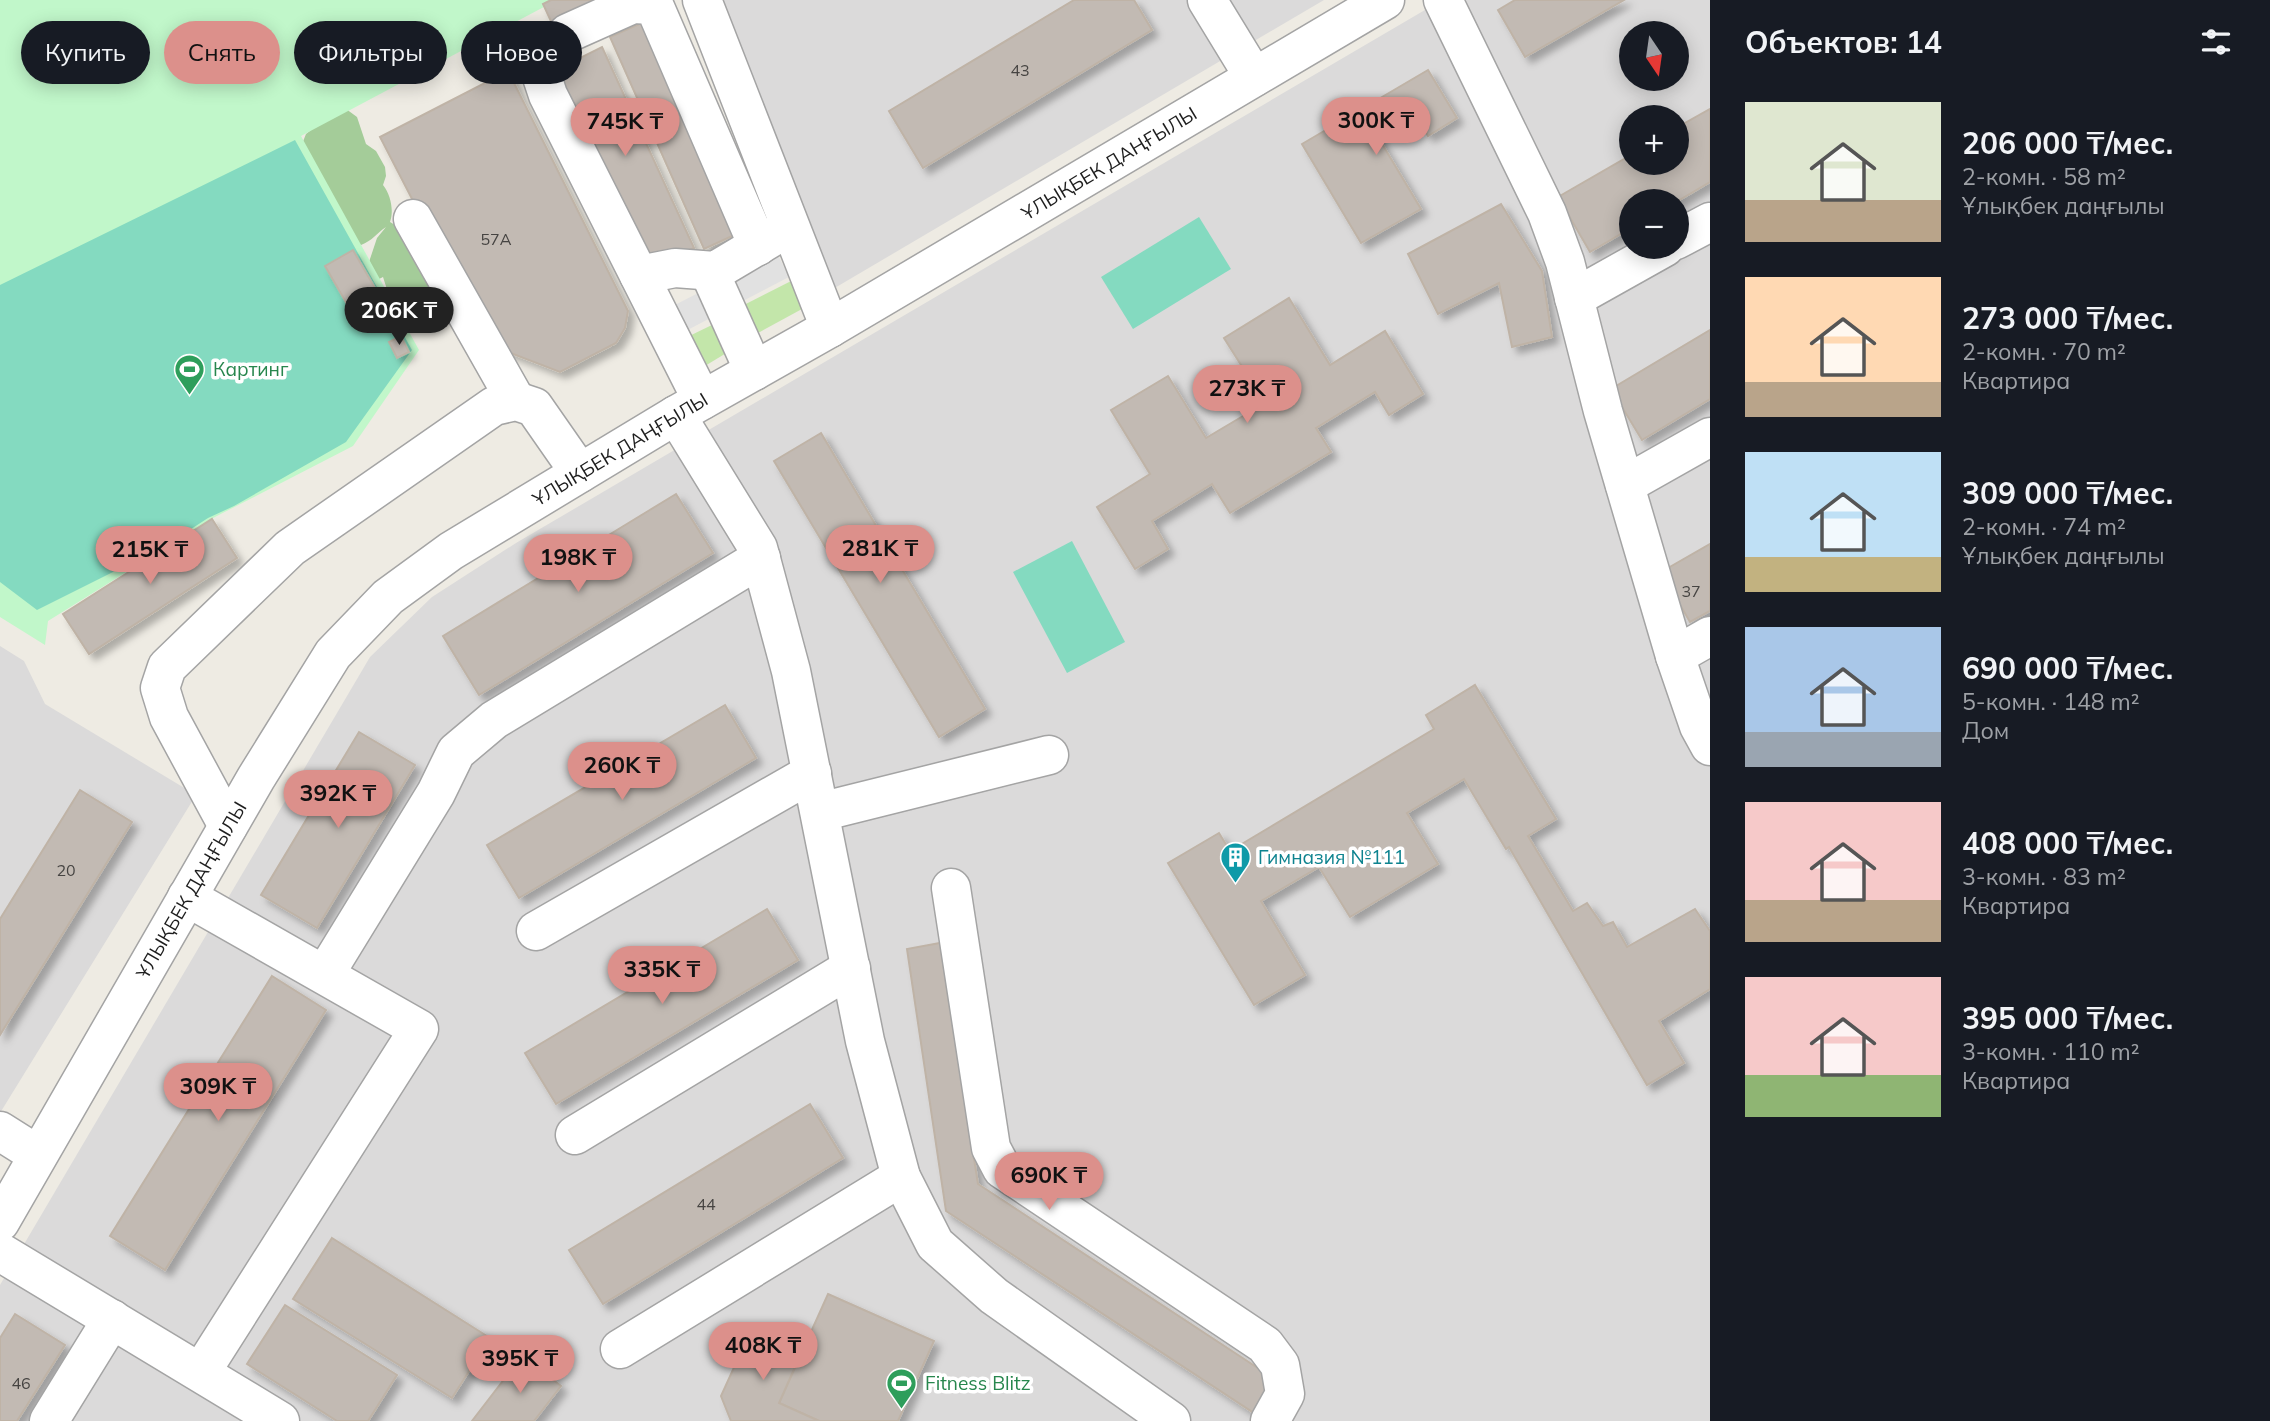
<!DOCTYPE html>
<html lang="ru">
<meta charset="utf-8">
<style>
body{margin:0;font-family:Mulish,sans-serif;background:#242831;color:#f1f3f6;height:100vh;display:flex;flex-direction:column;font-size:26px;white-space:nowrap}
*{box-sizing:border-box;margin:0}
p{font-size:23px;color:#9ea1a6}
.icon{flex:none;width:38px;height:38px;fill:none;stroke:currentColor;stroke-width:2;stroke-linecap:round;stroke-linejoin:round}
.map{position:relative;flex:1;overflow:hidden}
.details{display:flex;flex-direction:column;background:#171b24;width:560px}
.details>*{flex:none}
.top-card{position:absolute;left:21px;top:21px;width:665px;height:63px;display:flex;gap:14px}
.needle{width:46px;rotate:167deg}
.controls{position:absolute;left:1619px;top:21px;display:grid;gap:14px}
.controls a{display:grid;place-items:center;width:70px;height:70px;border-radius:50%;background:#171b24;box-shadow:0 4px 18px #0003;font-size:35px}
.price{position:absolute;translate:-50% -60px;padding:0 16px;border-radius:24px;background:#dc908b;color:#111;font-size:23px;line-height:46px;filter:drop-shadow(0 2px 4px #0008)}
.price::after{content:'';position:absolute;left:50%;top:42px;width:21px;height:16px;margin-left:-10px;background:inherit;clip-path:polygon(0 0,100% 0,50% 100%)}
.price.on{background:#222;color:#fff}
ul{padding:0;list-style:none}
li{display:flex;align-items:center;gap:21px;height:175px;padding:0 35px}
li span{display:grid;place-items:center;flex:none;width:196px;height:140px;border-radius:0px;color:#555}
li>.icon{margin-inline-start:auto}
span .icon{width:84px;height:84px;fill:#fffc;stroke-width:1}
li b{font-size:30px}
h2{display:flex;justify-content:space-between;align-items:center;height:84px;padding:0 35px;font-size:30px}
.tag{padding:0 24px;border-radius:32px;background:#171b24;box-shadow:0 4px 18px #0003;font-size:24px;line-height:63px}
.tag.on{background:#dc908b;color:#111}
main{display:flex;flex:1;min-height:0}
.map>svg:first-child{display:block}
.residential{fill:#dbdada;fill-rule:evenodd}
.grass{fill:#c3e6aa}
.forest{fill:#a4cc99}
.park{fill:#c1f7ca}
.pitch{fill:#84dac0}
.parking{fill:#e1e1e1}
.building{fill:#c2bab3;stroke:#bfb3a6;stroke-width:2;filter:url(#shadow)}
.lines{fill:none;stroke-linecap:round;stroke-linejoin:round}
.minor-casing{stroke:#a4a4a4;stroke-width:41}
.minor{stroke:#fff;stroke-width:38}
.labels{text-anchor:middle;dominant-baseline:central;stroke-width:7;stroke-linejoin:round;paint-order:stroke}
.number-label{font-size:16px;fill:#464442}
.street-label{font-size:19px;fill:#1d1d1d;stroke:#fff}
.leisure-label{font-size:19px;fill:#27864d;stroke:#fff;text-anchor:start}
.culture-label{font-size:19px;fill:#0d838f;stroke:#fff;text-anchor:start}
</style>
<main>
<div class="map">
<svg width="1710" height="1421" viewBox="0 0 1710 1421">
<defs>
<filter id="shadow"><feDropShadow dx="6" dy="6" stdDeviation="3.5" flood-color="#0004"/></filter>
</defs>
<rect width="100%" height="100%" fill="#eeebe3"/>
<!-- residential -->
<g class="residential">
<path d="M 721,0 L 1324,0 L 833,289 Z"/>
<path d="M 1442,0 L 1710,0 L 1710,1421 L 0,1421 L 0,1285 L 370,657 L 432,597 L 516,543 ZM 1631,33 L 1676,33 L 1676,79 L 1631,79 ZM 1631,117 L 1676,117 L 1676,163 L 1631,163 ZM 1631,201 L 1676,201 L 1676,247 L 1631,247 Z"/>
<path d="M 0,646 L 24,661 L 45,704 L 196,795 L 0,1113 Z"/>
</g>
<!-- grass -->
<g class="grass">
<path d="M 799,277 L 813,303 L 747,339 L 734,310 Z"/>
<path d="M 714,324 L 728,352 L 695,372 L 679,341 Z"/>
</g>
<!-- forest -->
<path class="forest" d="M 342,106 L 357,117 L 366,144 L 376,151 L 385,167 L 386,176 L 383,185 C 391,195 394,211 390,222 L 395,225 L 443,298 L 437,314 L 431,315 L 420,305 L 414,304 L 412,311 L 401,317 L 395,314 L 383,277 L 373,282 L 365,274 L 377,238 L 386,227 C 377,233 372,241 361,245 L 351,241 L 300,149 L 306,134 Z"/>
<!-- park -->
<path class="park" d="M 0,0 L 557,0 L 301,136 L 419,350 L 353,446 L 213,518 L 48,621 L 45,645 L 0,617 Z"/>
<!-- pitch -->
<g class="pitch">
<path d="M 295,140 L 412,350 L 346,442 L 234,506 L 208,518 L 165,546 L 37,610 L 0,582 L 0,285 Z"/>
<path d="M 1199,217 L 1231,269 L 1133,329 L 1101,277 Z"/>
<path d="M 1072,541 L 1125,642 L 1067,673 L 1013,572 Z"/>
</g>
<!-- parking -->
<path class="parking" d="M 777,253 L 789,277 L 678,335 L 665,310 Z"/>
<!-- building -->
<g class="building">
<path d="M 551,0 L 620,0 L 555,30 L 543,4 Z"/>
<path d="M 1074,0 L 1134,0 L 1152,30 L 923,168 L 889,111 Z"/>
<path d="M 1515,0 L 1624,0 L 1525,57 L 1498,10 Z"/>
<path d="M 646,21 L 741,232 L 704,249 L 610,37 Z"/>
<path d="M 602,47 L 694,248 L 649,269 L 556,70 Z"/>
<path d="M 1428,70 L 1457,118 L 1428,136 L 1413,110 L 1375,132 L 1421,209 L 1361,243 L 1302,144 Z"/>
<path d="M 508,71 L 628,311 L 625,328 L 616,343 L 560,372 L 487,344 L 380,137 Z"/>
<path d="M 1710,109 L 1710,182 L 1676,202 L 1631,201 L 1631,228 L 1590,252 L 1558,197 L 1631,155 L 1631,163 L 1676,163 L 1676,128 Z"/>
<path d="M 1501,204 L 1542,271 L 1552,337 L 1512,347 L 1499,283 L 1438,314 L 1408,254 Z"/>
<path d="M 353,250 L 383,302 L 355,318 L 325,266 Z"/>
<path d="M 1289,298 L 1330,365 L 1385,331 L 1423,394 L 1389,415 L 1375,392 L 1316,428 L 1331,452 L 1230,513 L 1212,484 L 1152,521 L 1168,549 L 1135,569 L 1097,507 L 1150,474 L 1111,410 L 1168,376 L 1206,438 L 1265,403 L 1224,338 Z"/>
<path d="M 1710,330 L 1710,399 L 1642,440 L 1611,389 Z"/>
<path d="M 401,336 L 409,352 L 397,358 L 389,342 Z"/>
<path d="M 821,433 L 985,709 L 939,737 L 774,461 Z"/>
<path d="M 676,494 L 713,553 L 479,695 L 443,636 Z"/>
<path d="M 212,519 L 237,558 L 89,654 L 63,614 Z"/>
<path d="M 1710,544 L 1710,611 L 1690,622 L 1661,572 Z"/>
<path d="M 1475,685 L 1556,819 L 1528,836 L 1573,911 L 1587,903 L 1603,926 L 1613,922 L 1627,947 L 1695,909 L 1710,931 L 1710,989 L 1659,1021 L 1684,1063 L 1647,1085 L 1509,847 L 1506,849 L 1464,779 L 1407,813 L 1438,864 L 1350,917 L 1319,867 L 1261,901 L 1305,975 L 1254,1005 L 1168,863 L 1219,833 L 1230,851 L 1434,729 L 1426,715 Z"/>
<path d="M 725,705 L 756,758 L 519,898 L 487,845 Z"/>
<path d="M 359,732 L 415,765 L 317,928 L 261,895 Z"/>
<path d="M 80,790 L 132,822 L 0,1035 L 0,919 Z"/>
<path d="M 767,909 L 798,960 L 556,1104 L 525,1053 Z"/>
<path d="M 940,943 L 978,1184 L 1276,1380 L 1254,1413 L 946,1211 L 907,949 Z"/>
<path d="M 272,976 L 326,1010 L 165,1270 L 110,1236 Z"/>
<path d="M 810,1104 L 843,1158 L 603,1304 L 569,1250 Z"/>
<path d="M 332,1238 L 490,1338 L 452,1398 L 293,1299 Z"/>
<path d="M 828,1294 L 934,1341 L 898,1421 L 819,1421 L 779,1403 Z"/>
<path d="M 285,1305 L 397,1375 L 368,1421 L 337,1421 L 247,1364 Z"/>
<path d="M 15,1314 L 65,1345 L 17,1421 L 0,1421 L 0,1338 Z"/>
<path d="M 764,1332 L 803,1349 L 779,1403 L 819,1421 L 731,1421 L 721,1396 L 746,1341 L 758,1346 Z"/>
<path d="M 522,1356 L 561,1386 L 534,1421 L 472,1421 Z"/>
</g>
<g class="lines">
<defs>
<g id="minor">
<path d="M 702,0 L 830,328"/>
<path d="M 1207,0 L 1254,77"/>
<path d="M 1443,0 L 1547,213 L 1565,262 L 1603,411 L 1675,656 L 1699,726 L 1710,746"/>
<path d="M 413,219 L 516,401"/>
<path d="M 1676,240 L 1710,222"/>
<path d="M 709,271 L 754,371"/>
<path d="M 639,275 L 675,268 L 715,271 L 779,233"/>
<path d="M 1574,298 L 1665,247"/>
<path d="M 702,400 L 548,95 L 538,65 L 568,33 L 633,4 L 654,5 L 758,246"/>
<path d="M 676,415 L 758,548 L 791,671 L 865,1041 L 901,1177 L 935,1244 L 994,1296 L 1171,1421"/>
<path d="M 1625,485 L 1710,437"/>
<path d="M 1675,656 L 1710,636"/>
<path d="M 820,812 L 1049,755"/>
<path d="M 228,826 L 169,717 L 160,688 L 167,667 L 290,548 L 494,406 L 516,401 L 534,407 L 580,473"/>
<path d="M 951,888 L 991,1148 L 1002,1169 L 1265,1345 L 1280,1365 L 1285,1394 L 1270,1421"/>
<path d="M 187,897 L 419,1029 L 201,1372"/>
<path d="M 536,931 L 812,773"/>
<path d="M 325,974 L 436,793 L 456,752 L 494,720 L 761,558"/>
<path d="M 0,1131 L 38,1155"/>
<path d="M 575,1135 L 851,968"/>
<path d="M 0,1222 L 256,778 L 333,654 L 388,597 L 451,551 L 676,415 L 830,328 L 1385,0"/>
<path d="M 0,1252 L 280,1421"/>
<path d="M 620,1349 L 901,1177"/>
<path d="M 49,1421 L 112,1319"/>
</g>
</defs>
<!-- minor casing -->
<use href="#minor" class="minor-casing"/>
<!-- minor -->
<use href="#minor" class="minor"/>
</g>
<!-- icons -->
<defs>
<symbol id="stadium-pin" viewBox="-11 -11 22 30"><path d="M0 17L-7.5 6A9.5 9.5 0 1 1 7.5 6Z" fill="#2e9e5b" stroke="#fff"/><path d="M0-5a6.5 5 0 1 0 0 10a6.5 5 0 1 0 0-10ZM-3.5-1.8h7v3.6h-7Z" fill="#fff"/></symbol>
<symbol id="building-pin" viewBox="-11 -11 22 30"><path d="M0 17L-7.5 6A9.5 9.5 0 1 1 7.5 6Z" fill="#0f9aa8" stroke="#fff"/><path d="M-4-6H4V6H1V3H-1V6H-4ZM-2.5-4.3h1.7v1.8h-1.7ZM.8-4.3h1.7v1.8H.8ZM-2.5-1h1.7V.8h-1.7ZM.8-1h1.7V.8H.8Z" fill="#fff"/></symbol>
</defs>
<g fill-rule="evenodd">
<use href="#stadium-pin" x="172" y="352" width="35" height="47"/>
<use href="#building-pin" x="1218" y="840" width="35" height="47"/>
<use href="#stadium-pin" x="884" y="1366" width="35" height="47"/>
</g>
<g class="labels">
<!-- number labels -->
<g class="number-label">
<text x="1020" y="70">43</text>
<text x="496" y="239">57А</text>
<text x="1691" y="591">37</text>
<text x="66" y="870">20</text>
<text x="706" y="1204">44</text>
<text x="21" y="1383">46</text>
</g>
<!-- street labels -->
<g class="street-label">
<text transform="translate(1109 163) rotate(-31)">ҰЛЫҚБЕК ДАҢҒЫЛЫ</text>
<text transform="translate(620 449) rotate(-31)">ҰЛЫҚБЕК ДАҢҒЫЛЫ</text>
<text transform="translate(191 890) rotate(-60)">ҰЛЫҚБЕК ДАҢҒЫЛЫ</text>
</g>
<!-- leisure labels -->
<g class="leisure-label">
<text x="213" y="369">Картинг</text>
<text x="925" y="1383">Fitness Blitz</text>
</g>
<!-- culture labels -->
<g class="culture-label">
<text x="1258" y="857">Гимназия №111</text>
</g>
</g>
</svg>
<div class="controls">
<a><svg class="needle" viewBox="-14 -14 28 28"><path d="M0-13l5 13h-10z" fill="#e53935"/><path d="M0 13l5-13h-10z" fill="#9ea1a6"/></svg></a>
<a>+</a>
<a>−</a>
</div>
<b class="price" style="left:1376px;top:157px">300K ₸</b>
<b class="price" style="left:625px;top:158px">745K ₸</b>
<b class="price on" style="left:399px;top:347px">206K ₸</b>
<b class="price" style="left:1247px;top:425px">273K ₸</b>
<b class="price" style="left:880px;top:585px">281K ₸</b>
<b class="price" style="left:150px;top:586px">215K ₸</b>
<b class="price" style="left:578px;top:594px">198K ₸</b>
<b class="price" style="left:622px;top:802px">260K ₸</b>
<b class="price" style="left:338px;top:830px">392K ₸</b>
<b class="price" style="left:662px;top:1006px">335K ₸</b>
<b class="price" style="left:218px;top:1123px">309K ₸</b>
<b class="price" style="left:1049px;top:1212px">690K ₸</b>
<b class="price" style="left:763px;top:1382px">408K ₸</b>
<b class="price" style="left:520px;top:1395px">395K ₸</b>
<div class="top-card">
<a class="tag">Купить</a>
<a class="tag on">Снять</a>
<a class="tag">Фильтры</a>
<a class="tag">Новое</a>
</div>
</div>
<section class="details">
<h2>Объектов: 14<svg class="icon" aria-label="filters" viewBox="0 0 24 24"><path d="M4 7h16M4 17h16"/><circle cx="9" cy="7" r="2"/><circle cx="15" cy="17" r="2"/></svg></h2>
<ul>
<li><span style="background:linear-gradient(#dfe7d0 70%,#b9a48a 0)"><svg class="icon" aria-label="home" viewBox="0 0 24 24"><path d="M3 11l9-7 9 7M6 9v11h12V9"/></svg></span><div><b>206 000 ₸/мес.</b><p>2-комн. · 58 m²</p><p>Ұлықбек даңғылы</p></div></li>
<li><span style="background:linear-gradient(#ffd9b3 75%,#b9a48a 0)"><svg class="icon" aria-label="home" viewBox="0 0 24 24"><path d="M3 11l9-7 9 7M6 9v11h12V9"/></svg></span><div><b>273 000 ₸/мес.</b><p>2-комн. · 70 m²</p><p>Квартира</p></div></li>
<li><span style="background:linear-gradient(#bfe0f5 75%,#c2b280 0)"><svg class="icon" aria-label="home" viewBox="0 0 24 24"><path d="M3 11l9-7 9 7M6 9v11h12V9"/></svg></span><div><b>309 000 ₸/мес.</b><p>2-комн. · 74 m²</p><p>Ұлықбек даңғылы</p></div></li>
<li><span style="background:linear-gradient(#a9c7e8 75%,#9aa5b1 0)"><svg class="icon" aria-label="home" viewBox="0 0 24 24"><path d="M3 11l9-7 9 7M6 9v11h12V9"/></svg></span><div><b>690 000 ₸/мес.</b><p>5-комн. · 148 m²</p><p>Дом</p></div></li>
<li><span style="background:linear-gradient(#f6c9c9 70%,#b9a48a 0)"><svg class="icon" aria-label="home" viewBox="0 0 24 24"><path d="M3 11l9-7 9 7M6 9v11h12V9"/></svg></span><div><b>408 000 ₸/мес.</b><p>3-комн. · 83 m²</p><p>Квартира</p></div></li>
<li><span style="background:linear-gradient(#f6c9c9 70%,#8fb573 0)"><svg class="icon" aria-label="home" viewBox="0 0 24 24"><path d="M3 11l9-7 9 7M6 9v11h12V9"/></svg></span><div><b>395 000 ₸/мес.</b><p>3-комн. · 110 m²</p><p>Квартира</p></div></li>
</ul>
</section>
</main>
